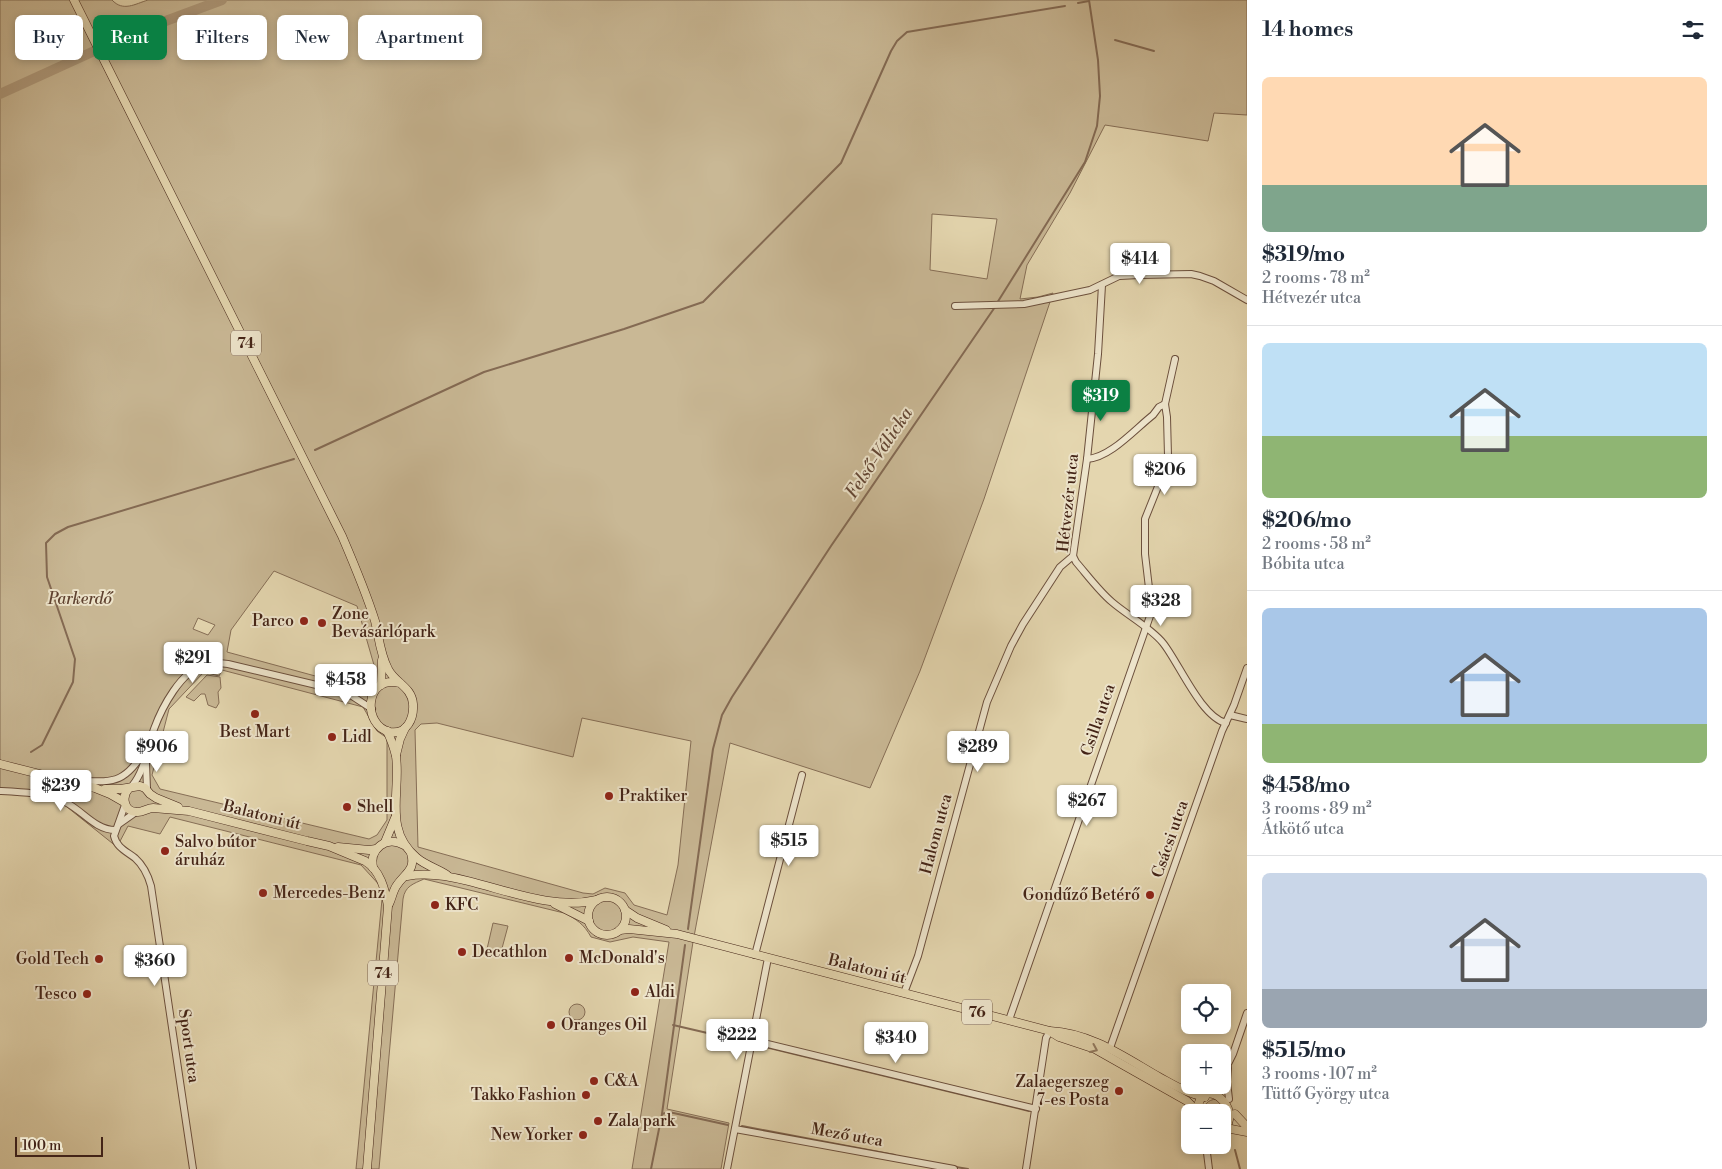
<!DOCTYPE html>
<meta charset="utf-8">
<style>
body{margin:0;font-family:"Libre Bodoni",serif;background:#f2f2f3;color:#1f2937;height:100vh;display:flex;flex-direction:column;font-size:19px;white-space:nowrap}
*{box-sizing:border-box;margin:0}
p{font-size:16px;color:#747a83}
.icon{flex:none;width:28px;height:28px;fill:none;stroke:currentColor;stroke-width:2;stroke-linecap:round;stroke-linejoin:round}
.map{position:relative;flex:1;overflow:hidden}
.details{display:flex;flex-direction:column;background:#fff;width:475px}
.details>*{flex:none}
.guide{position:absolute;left:15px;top:15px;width:475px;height:45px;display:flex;gap:10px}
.tools{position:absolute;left:1181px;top:984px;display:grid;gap:10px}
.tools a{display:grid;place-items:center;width:50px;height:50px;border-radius:8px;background:#fff;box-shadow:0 2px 8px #0003;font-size:25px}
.scale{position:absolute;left:15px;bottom:12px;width:88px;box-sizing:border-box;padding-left:5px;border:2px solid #442417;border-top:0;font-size:14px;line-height:18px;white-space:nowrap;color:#442417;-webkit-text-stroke:4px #ede4cb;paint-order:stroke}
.price{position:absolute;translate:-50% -42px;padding:0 11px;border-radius:5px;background:#fff;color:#222;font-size:16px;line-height:32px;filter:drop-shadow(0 1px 2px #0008)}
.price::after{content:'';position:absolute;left:50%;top:30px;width:15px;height:11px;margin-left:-8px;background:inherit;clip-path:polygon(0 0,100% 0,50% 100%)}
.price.current{background:#0b8043;color:#fff}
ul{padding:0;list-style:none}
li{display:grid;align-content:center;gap:10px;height:265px;padding:0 15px}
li+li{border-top:1px solid #e0e1e3}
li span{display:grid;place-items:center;height:155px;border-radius:8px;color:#555}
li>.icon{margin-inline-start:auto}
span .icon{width:90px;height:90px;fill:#fffc;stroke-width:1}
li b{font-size:21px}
h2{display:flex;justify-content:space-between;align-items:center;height:60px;padding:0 15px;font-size:21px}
.tag{padding:0 18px;border-radius:8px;background:#fff;box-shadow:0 2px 8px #0003;font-size:18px;line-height:45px}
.tag.current{background:#0b8043;color:#fff}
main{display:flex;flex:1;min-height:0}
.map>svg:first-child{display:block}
.green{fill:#c9b895;stroke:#866e56;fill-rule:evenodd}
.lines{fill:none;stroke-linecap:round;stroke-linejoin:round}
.stream{stroke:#846a53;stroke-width:2}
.river{stroke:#ae997b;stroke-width:10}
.minor-casing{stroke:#6c503d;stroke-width:8}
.major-casing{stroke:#442417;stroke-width:9}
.minor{stroke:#ede4cb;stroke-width:6}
.major{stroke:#e4d6af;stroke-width:8}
.oneway{stroke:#947d63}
.poi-dot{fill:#8f2418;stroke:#ede4cb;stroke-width:2}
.labels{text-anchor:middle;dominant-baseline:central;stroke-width:4;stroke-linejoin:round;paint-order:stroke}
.shield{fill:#ede4cb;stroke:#775e4d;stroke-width:1}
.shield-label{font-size:15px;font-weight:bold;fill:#442417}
.street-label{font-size:16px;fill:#442417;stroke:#ede4cb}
.park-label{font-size:16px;font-style:italic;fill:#5f4230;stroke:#ede4cb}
.poi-label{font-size:16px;fill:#442417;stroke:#ede4cb;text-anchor:start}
.water-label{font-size:18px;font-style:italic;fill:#644735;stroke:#ede4cb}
</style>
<main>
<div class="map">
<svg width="1247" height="1169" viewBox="0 0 1247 1169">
<rect width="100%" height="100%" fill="#e4d6af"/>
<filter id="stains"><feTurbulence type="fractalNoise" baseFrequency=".004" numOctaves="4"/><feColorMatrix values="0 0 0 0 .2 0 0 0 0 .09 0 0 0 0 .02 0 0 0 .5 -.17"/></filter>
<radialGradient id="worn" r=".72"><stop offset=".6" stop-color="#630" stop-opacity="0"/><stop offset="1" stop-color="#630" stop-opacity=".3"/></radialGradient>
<!-- green -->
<g class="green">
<path d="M 0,0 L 112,0 C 123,12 135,4 148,0 L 1247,0 L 1247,115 L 1214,113 L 1208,141 L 1105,125 L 1070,193 L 1027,265 L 1020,299 L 1038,297 L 1053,293 L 984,499 L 920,671 L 870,788 L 730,743 L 693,942 L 667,1109 L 729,1123 L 721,1169 L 632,1169 L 669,942 L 633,937 L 610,942 L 591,937 C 584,924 576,919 564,913 L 424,879 C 413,884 405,886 403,899 L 379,1169 L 356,1169 L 383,889 L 361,865 L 170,817 L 160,834 L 128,826 L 117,847 L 62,803 L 39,796 L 0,794 ZM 932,214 L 997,219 L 987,279 L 930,270 ZM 274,571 L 357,606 L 376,672 L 368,679 L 330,680 L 227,652 L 231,630 ZM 198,618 L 215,625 L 208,635 L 193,629 ZM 222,670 L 363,707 L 377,731 L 387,738 L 387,820 L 377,835 L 369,839 L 160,789 L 152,775 L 169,709 L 204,672 L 219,676 ZM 582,718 L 691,741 L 678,865 L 667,915 L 634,905 L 625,893 L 605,888 L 593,894 L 583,893 L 418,847 L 415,730 L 421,724 L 437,723 L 573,757 Z"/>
<path d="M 207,675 L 220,677 L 221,688 L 218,692 L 219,703 L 216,708 L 208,705 L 205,694 L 201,694 L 194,701 L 186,697 Z"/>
<path d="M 493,923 L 508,926 L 501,952 L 487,949 Z"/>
<circle cx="577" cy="1012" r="8"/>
<path d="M 1216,1099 L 1221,1100 L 1228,1118 L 1223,1124 L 1222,1112 L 1203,1112 C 1204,1104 1208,1100 1216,1099 Z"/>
</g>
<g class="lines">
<!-- stream -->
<g class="stream">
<path d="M 1078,3 L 1089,1"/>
<path d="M 1115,40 L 1154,51"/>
<path d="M 997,303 L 1085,162 L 1097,126 L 1100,96 L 1098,60 L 1089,0"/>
<path d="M 315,450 L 484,372 L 624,329 L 703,302 L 841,163 L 891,51 L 897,41 L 907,32 L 1065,6"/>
<path d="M 31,752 L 42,745 L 73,682 L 75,659 L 47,577 L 46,543 L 55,534 L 68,527 L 294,459"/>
<path d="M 688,929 L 713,749 L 722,715 L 732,697 L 831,546 L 995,307"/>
<path d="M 673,1025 L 746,1042"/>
<path d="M 757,1045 L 1029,1111"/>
<path d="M 662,1114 L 669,1112 L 728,1125"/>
<path d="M 742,1126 L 895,1155"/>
<path d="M 1235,1150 L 1240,1169"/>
<path d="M 956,1167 L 968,1169"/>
<path d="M 651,1169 L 662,1114 L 685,945"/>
</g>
<!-- river -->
<path class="river" d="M 0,94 L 136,32 L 222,0"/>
<defs>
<g id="minor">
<path d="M 1102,285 L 1098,354 L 1087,459 L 1073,556 L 1076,562 C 1088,576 1099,591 1112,602 C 1127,615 1151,628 1163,643 C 1179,663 1201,717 1226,723"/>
<path d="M 955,306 L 1024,304 L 1090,290 L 1119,276 L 1139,275 L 1191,274 L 1200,276 L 1214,281 L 1247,300"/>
<path d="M 1087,459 C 1110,458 1135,429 1153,415 L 1159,407 L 1165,404"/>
<path d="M 337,689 L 369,690 L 377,688"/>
<path d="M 1230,715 L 1247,719"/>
<path d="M 146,763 L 147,789"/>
<path d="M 76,781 C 117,782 123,784 147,748"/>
<path d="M 132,786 C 145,770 147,749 154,729 C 162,707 181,671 205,664 C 213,662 221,663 228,664 L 329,688 L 352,696 L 372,709"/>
<path d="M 0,791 C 21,792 46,793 65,802 C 82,810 95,830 115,830"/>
<path d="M 125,805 L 114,836 C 117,848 126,851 135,858 C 144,866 148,875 151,886 L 193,1169"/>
<path d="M 119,824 L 136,812"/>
<path d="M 755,955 L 802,775"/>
<path d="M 904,993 L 918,956 L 987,702 L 1011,646 L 1023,624 L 1060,567 L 1073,556"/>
<path d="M 1009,1020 L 1150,616 L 1151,605 L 1145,554 L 1145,519 L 1163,474 L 1168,456 L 1167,417 L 1165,404 L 1175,359"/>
<path d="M 751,1040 L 1036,1109"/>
<path d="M 1110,1048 L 1222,731 L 1234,705 L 1247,668"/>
<path d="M 1228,1068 L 1227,1082 L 1229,1099"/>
<path d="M 1222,1076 L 1233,1054 L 1247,1013"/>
<path d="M 1211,1094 L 1217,1085"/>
<path d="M 735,1129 L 954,1169"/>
<path d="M 1206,1145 L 1209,1169"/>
<path d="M 727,1169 L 768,958"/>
<path d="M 1026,1169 L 1046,1038 L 1050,1031"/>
</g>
<g id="major">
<path d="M 74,0 L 342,536 C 354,564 366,592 375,621 C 379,637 380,654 388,669 C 395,683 412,687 413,704 C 414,718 407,735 390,732 C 362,726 364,674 400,683"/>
<path d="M 381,685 L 382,660"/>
<path d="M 387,731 C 391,739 394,748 396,756 C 401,793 383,830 417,858 C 425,865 438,869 447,875"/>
<path d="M 396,755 L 400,739 L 405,728"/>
<path d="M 0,764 L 95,788 L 110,794 L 124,802"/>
<path d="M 129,788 C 121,797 124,813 138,812 C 143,812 148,808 153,808 L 189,811 L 307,841 L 329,846 L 365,861 C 380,870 385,889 388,906 L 367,1169"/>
<path d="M 105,789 L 120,789 L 140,786 L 145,788 L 150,794 L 156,798 L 178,807"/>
<path d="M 385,842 L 395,818"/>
<path d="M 338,847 L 369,850 L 376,849"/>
<path d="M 373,868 C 369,849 386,835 404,845"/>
<path d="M 407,876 C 427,872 449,876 468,881 C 509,891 555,910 597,900"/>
<circle cx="607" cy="916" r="19"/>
<path d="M 389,904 C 392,898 393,890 397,885 C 405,873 416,870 411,853"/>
<path d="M 555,904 L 589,921"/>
<path d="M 625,910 L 637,918 L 666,930"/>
<path d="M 620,930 L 629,929 L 677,934 L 1050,1031 C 1091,1033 1124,1057 1159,1077 C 1174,1085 1188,1094 1205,1097"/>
<path d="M 1051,1032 L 1059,1037 L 1095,1049 L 1187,1101 L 1197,1111"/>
<path d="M 1197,1112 C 1201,1069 1247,1112 1222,1130"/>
<path d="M 1235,1114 L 1247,1127"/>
<path d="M 1226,1128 L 1247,1132"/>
</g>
</defs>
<!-- minor casing -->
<use href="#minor" class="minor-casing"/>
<!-- major casing -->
<use href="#major" class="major-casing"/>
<!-- minor -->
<use href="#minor" class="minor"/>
<!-- major -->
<use href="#major" class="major"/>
</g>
<!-- one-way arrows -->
<defs><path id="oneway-chevron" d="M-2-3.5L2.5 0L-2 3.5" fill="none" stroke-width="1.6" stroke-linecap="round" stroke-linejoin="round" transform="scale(1.25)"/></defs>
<use class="oneway" href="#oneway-chevron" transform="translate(1094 1049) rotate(24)"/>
<!-- markers -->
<g class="poi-dot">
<circle cx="304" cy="621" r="5"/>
<circle cx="322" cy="623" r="5"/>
<circle cx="255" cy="714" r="5"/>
<circle cx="332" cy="737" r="5"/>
<circle cx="609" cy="796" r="5"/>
<circle cx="347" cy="807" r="5"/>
<circle cx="165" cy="851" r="5"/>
<circle cx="263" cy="893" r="5"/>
<circle cx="1150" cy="895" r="5"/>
<circle cx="435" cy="905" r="5"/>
<circle cx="462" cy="952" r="5"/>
<circle cx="569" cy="958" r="5"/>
<circle cx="99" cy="959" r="5"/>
<circle cx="635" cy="992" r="5"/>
<circle cx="87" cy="994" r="5"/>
<circle cx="551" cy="1025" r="5"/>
<circle cx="594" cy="1081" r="5"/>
<circle cx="1119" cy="1091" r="5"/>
<circle cx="586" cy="1095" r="5"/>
<circle cx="598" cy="1121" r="5"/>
<circle cx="583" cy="1135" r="5"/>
</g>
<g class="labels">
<!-- shield labels -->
<g class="shield">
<rect x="231" y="330.5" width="30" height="25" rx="4"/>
<rect x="368" y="960.5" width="30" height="25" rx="4"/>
<rect x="962" y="999.5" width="30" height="25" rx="4"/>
</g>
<g class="shield-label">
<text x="246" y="343">74</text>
<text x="383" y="973">74</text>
<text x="977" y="1012">76</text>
</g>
<!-- street labels -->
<g class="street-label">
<text transform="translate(1068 503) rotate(-84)">Hétvezér utca</text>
<text transform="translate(1098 720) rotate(-71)">Csilla utca</text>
<text transform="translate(262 815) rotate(14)">Balatoni út</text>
<text transform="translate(936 834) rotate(-75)">Halom utca</text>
<text transform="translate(1170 839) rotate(-71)">Csácsi utca</text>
<text transform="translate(867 969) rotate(14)">Balatoni út</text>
<text transform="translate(189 1046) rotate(82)">Sport utca</text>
<text transform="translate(847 1135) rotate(10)">Mező utca</text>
</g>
<!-- park labels -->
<g class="park-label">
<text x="80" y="599">Parkerdő</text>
</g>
<!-- poi labels -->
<g class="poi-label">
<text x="332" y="614">Zone<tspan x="332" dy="18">Bevásárlópark</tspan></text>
<text x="294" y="621" text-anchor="end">Parco</text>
<text x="255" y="732" text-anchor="middle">Best Mart</text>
<text x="342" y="737">Lidl</text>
<text x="619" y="796">Praktiker</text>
<text x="357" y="807">Shell</text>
<text x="175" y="842">Salvo bútor<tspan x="175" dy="18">áruház</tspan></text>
<text x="273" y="893">Mercedes-Benz</text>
<text x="1140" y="895" text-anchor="end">Gondűző Betérő</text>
<text x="445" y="905">KFC</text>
<text x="472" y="952">Decathlon</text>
<text x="579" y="958">McDonald's</text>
<text x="89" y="959" text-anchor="end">Gold Tech</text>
<text x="645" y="992">Aldi</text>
<text x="77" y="994" text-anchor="end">Tesco</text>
<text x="561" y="1025">Oranges Oil</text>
<text x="604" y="1081">C&amp;A</text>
<text x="1109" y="1082" text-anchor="end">Zalaegerszeg<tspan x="1109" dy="18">7-es Posta</tspan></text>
<text x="576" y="1095" text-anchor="end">Takko Fashion</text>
<text x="608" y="1121">Zala park</text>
<text x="573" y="1135" text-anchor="end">New Yorker</text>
</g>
<!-- water labels -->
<g class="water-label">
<text transform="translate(879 453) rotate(-56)">Felső-Válicka</text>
</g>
</g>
<rect width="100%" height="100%" filter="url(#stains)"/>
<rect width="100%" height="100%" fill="url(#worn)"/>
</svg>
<div class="tools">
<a><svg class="icon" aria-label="locate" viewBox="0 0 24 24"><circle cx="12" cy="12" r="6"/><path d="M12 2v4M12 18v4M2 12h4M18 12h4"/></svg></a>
<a>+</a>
<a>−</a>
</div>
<div class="scale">100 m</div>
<b class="price" style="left:1140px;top:285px">$414</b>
<b class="price current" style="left:1101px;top:422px">$319</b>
<b class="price" style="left:1165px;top:496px">$206</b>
<b class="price" style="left:1161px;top:627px">$328</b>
<b class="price" style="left:193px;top:684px">$291</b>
<b class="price" style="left:346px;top:706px">$458</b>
<b class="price" style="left:157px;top:773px">$906</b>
<b class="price" style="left:978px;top:773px">$289</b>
<b class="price" style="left:61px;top:812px">$239</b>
<b class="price" style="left:1087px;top:827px">$267</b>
<b class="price" style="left:789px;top:867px">$515</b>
<b class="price" style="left:155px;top:987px">$360</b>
<b class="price" style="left:737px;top:1061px">$222</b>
<b class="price" style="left:896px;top:1064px">$340</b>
<div class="guide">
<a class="tag">Buy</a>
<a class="tag current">Rent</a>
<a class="tag">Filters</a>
<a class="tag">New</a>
<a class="tag">Apartment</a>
</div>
</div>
<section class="details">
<h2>14 homes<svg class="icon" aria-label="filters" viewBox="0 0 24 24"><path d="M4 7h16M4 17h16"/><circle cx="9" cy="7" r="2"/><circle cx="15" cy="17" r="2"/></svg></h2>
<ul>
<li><span style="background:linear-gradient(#ffd9b3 70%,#7fa58c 0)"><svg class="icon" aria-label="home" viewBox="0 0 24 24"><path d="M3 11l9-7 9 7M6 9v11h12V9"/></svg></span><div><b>$319/mo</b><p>2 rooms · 78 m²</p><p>Hétvezér utca</p></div></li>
<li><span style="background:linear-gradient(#bfe0f5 60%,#8fb573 0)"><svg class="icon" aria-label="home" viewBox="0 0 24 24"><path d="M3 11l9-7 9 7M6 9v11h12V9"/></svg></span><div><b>$206/mo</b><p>2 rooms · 58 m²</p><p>Bóbita utca</p></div></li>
<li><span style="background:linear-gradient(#a9c7e8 75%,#8fb573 0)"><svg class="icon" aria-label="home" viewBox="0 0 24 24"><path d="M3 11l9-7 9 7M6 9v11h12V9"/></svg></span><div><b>$458/mo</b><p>3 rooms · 89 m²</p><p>Átkötő utca</p></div></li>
<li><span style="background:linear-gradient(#c9d6e8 75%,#9aa5b1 0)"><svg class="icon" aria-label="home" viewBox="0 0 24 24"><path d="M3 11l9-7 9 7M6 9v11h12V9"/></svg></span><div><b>$515/mo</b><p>3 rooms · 107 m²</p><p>Tüttő György utca</p></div></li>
</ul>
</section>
</main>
